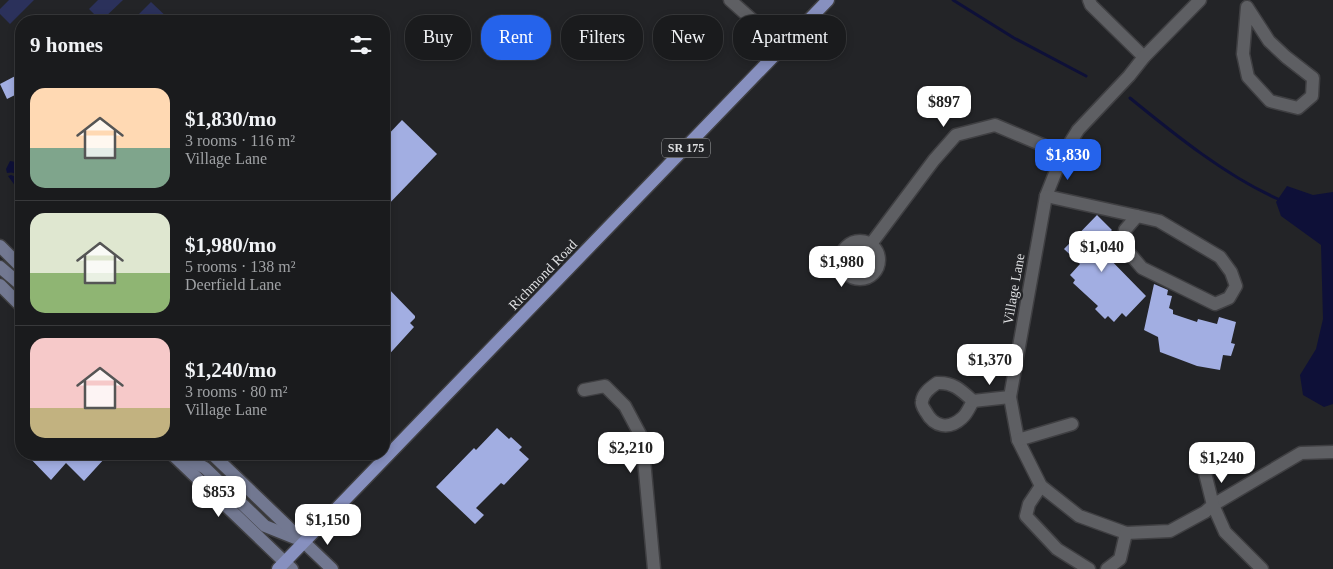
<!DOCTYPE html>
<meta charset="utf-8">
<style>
body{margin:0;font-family:"Times New Roman",serif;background:#232426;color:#f1f3f6;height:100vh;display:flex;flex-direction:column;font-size:19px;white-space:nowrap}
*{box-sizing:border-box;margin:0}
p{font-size:16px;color:#9fa1a4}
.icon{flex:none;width:28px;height:28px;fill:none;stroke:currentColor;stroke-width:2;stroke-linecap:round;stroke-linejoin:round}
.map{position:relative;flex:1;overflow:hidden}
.drawer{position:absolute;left:15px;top:15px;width:375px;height:445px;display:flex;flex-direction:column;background:#1a1b1d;border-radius:20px;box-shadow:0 2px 8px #0003,0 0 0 1px #38393b}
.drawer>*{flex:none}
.guide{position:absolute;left:405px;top:15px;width:475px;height:45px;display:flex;gap:10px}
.price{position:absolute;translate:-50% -42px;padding:0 11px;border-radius:10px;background:#fff;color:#222;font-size:16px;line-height:32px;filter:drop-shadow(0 1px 2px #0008)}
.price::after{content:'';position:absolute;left:50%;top:30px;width:15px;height:11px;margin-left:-8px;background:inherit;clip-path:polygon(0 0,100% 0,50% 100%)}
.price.on{background:#2563eb;color:#fff}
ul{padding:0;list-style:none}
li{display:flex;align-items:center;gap:15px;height:125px;padding:0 15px}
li+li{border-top:1px solid #38393b}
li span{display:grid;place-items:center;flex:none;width:140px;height:100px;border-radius:15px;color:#555}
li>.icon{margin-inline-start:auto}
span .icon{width:60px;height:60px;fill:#fffc;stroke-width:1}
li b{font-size:21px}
h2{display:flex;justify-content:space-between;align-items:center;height:60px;padding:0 15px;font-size:21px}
.tag{padding:0 18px;border-radius:20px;background:#1a1b1d;box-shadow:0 2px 8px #0003,0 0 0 1px #38393b;font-size:18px;line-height:45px}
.tag.on{background:#2563eb;color:#fff}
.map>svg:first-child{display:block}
.green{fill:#2b315b}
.water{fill:#0e1038}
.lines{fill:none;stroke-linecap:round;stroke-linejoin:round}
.stream{stroke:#0e1038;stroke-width:3}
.building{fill:#a2aee2}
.street-casing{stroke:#3f3f42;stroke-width:15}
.secondary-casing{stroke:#3f3f42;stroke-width:15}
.primary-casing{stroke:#3f3f42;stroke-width:15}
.street{stroke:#5e5f63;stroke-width:12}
.secondary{stroke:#727891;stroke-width:12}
.primary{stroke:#8790bf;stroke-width:12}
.labels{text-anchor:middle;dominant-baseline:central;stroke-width:5;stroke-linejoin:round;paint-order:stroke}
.shield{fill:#232427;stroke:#a6a7a9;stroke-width:1}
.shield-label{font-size:12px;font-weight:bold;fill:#dedfe1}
.street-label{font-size:14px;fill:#dedfe1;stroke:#232427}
</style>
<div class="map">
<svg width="1333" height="569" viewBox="0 0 1333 569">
<rect width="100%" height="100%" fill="#232427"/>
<!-- green -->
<g class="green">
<path d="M 9,0 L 34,0 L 10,24 L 0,14 L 0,9 Z"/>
<path d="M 98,0 L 123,0 L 101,21 L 89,9 Z"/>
<path d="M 151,2 L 171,21 L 132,21 Z"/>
</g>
<!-- water -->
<g class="water">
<path d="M 10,161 L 21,163 L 21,184 L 16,187 L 8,176 L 11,175 L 16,177 L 19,182 L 21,180 C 17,174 14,171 7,173 L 6,169 Z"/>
<path d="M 1287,186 L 1313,195 L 1333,192 L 1333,404 L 1324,407 L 1303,395 L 1300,375 L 1316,349 L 1323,319 L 1321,245 L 1281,216 L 1276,202 Z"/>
</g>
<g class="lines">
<!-- stream -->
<g class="stream">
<path d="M 953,0 L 1014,38 L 1086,76"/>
<path d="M 1130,98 C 1174,134 1226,176 1278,199"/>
</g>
</g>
<!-- building -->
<g class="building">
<path d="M 21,73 L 21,92 L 7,99 L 0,84 Z"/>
<path d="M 402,120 L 437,154 L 384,209 L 384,139 Z"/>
<path d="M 1097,215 L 1112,230 L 1105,237 L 1109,242 L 1101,250 L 1146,296 L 1126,317 L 1122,313 L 1114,322 L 1108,316 L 1105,319 L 1095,309 L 1098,306 L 1073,283 L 1075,280 L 1070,275 L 1080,264 L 1064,249 Z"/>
<path d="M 384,284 L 415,316 L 415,318 L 410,323 L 414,327 L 384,360 Z"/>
<path d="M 1154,284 L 1168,290 L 1167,295 L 1172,296 L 1169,308 L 1173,310 L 1173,314 L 1197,322 L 1198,319 L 1217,324 L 1219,317 L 1236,322 L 1231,343 L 1235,344 L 1231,356 L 1223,355 L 1220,370 L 1197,366 L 1160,352 L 1158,337 L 1144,330 Z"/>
<path d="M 497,428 L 509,439 L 511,437 L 522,447 L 519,450 L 529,459 L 504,485 L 501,483 L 476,508 L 484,515 L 475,524 L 436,487 L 474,448 L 476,450 Z"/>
<path d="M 26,454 L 101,454 L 105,458 L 84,481 L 66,463 L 51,480 Z"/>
</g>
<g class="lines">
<defs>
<g id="street">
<path d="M 730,0 L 783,47"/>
<path d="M 1089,0 L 1091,5 L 1144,57"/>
<path d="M 1200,0 L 1144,57 L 1129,76 L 1078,130 L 1062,156 L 1046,196 L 1010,397 L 1018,440 L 1041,486 L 1079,516 L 1126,533 L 1170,531 L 1205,512 L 1213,505 L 1301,453 L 1333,452"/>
<path d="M 1247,7 L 1269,41 L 1286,57 L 1313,78 L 1312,96 L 1298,108 L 1270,101 L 1248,77 L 1243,54 Z"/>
<path d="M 1046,196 L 1137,216"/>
<path d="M 1137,216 L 1159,221 L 1220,257 L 1231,272 L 1236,286 L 1229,298 L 1215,304 L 1142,268 L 1125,248 L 1125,230 Z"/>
<circle cx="860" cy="260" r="19"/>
<path d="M 871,244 L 934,160 L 956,135 L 995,125 L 1052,149 L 1062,156"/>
<path d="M 937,383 C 953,382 961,390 973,401 C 970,406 967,414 962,418 C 949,430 934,427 926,412 C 924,409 921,405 922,401 C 923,393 930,388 937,383 Z"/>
<path d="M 584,390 L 605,386 L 625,406 L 642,438 L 654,569"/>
<path d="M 973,401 L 1010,397"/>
<path d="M 1018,440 L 1072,424"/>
<path d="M 1204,469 L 1213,505 L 1225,532 L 1262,569"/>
<path d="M 1041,486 L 1029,504 L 1026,516 L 1057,549 L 1089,569"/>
<path d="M 1107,569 L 1120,559 L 1126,533"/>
</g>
<g id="secondary">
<path d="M 0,246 L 21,267"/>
<path d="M 0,267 L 21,285"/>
<path d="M 0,285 L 21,306"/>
<path d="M 172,454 L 292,569"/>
<path d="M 179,454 L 205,468 L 265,526 L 295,538"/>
<path d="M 212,454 L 332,569"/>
</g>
<path id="primary" d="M 278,569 L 828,0"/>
</defs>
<!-- street casing -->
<use href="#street" class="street-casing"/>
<!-- secondary casing -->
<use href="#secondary" class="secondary-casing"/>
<!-- primary casing -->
<use href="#primary" class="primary-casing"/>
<!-- street -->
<use href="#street" class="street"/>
<!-- secondary -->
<use href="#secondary" class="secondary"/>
<!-- primary -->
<use href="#primary" class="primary"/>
</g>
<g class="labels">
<!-- shield labels -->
<rect class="shield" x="662" y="138.5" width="48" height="19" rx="4"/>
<g class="shield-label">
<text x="686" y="148">SR 175</text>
</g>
<!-- street labels -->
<g class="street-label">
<text transform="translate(543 275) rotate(-46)">Richmond Road</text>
<text transform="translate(1014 289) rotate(-80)">Village Lane</text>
</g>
</g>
</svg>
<b class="price" style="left:944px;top:128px">$897</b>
<b class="price on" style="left:1068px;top:181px">$1,830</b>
<b class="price" style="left:1102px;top:273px">$1,040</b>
<b class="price" style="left:842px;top:288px">$1,980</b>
<b class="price" style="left:990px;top:386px">$1,370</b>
<b class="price" style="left:631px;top:474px">$2,210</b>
<b class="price" style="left:1222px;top:484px">$1,240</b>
<b class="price" style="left:219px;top:518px">$853</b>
<b class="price" style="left:328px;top:546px">$1,150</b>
<div class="guide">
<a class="tag">Buy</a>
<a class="tag on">Rent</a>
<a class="tag">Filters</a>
<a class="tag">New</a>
<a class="tag">Apartment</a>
</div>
<section class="drawer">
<h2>9 homes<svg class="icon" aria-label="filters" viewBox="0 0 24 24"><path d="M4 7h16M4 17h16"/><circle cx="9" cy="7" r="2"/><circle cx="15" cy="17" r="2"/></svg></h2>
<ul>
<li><span style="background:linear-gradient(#ffd9b3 60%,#7fa58c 0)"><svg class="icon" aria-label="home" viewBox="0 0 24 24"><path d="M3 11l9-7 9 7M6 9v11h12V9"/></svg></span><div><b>$1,830/mo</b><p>3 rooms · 116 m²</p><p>Village Lane</p></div></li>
<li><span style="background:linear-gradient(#dfe7d0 60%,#8fb573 0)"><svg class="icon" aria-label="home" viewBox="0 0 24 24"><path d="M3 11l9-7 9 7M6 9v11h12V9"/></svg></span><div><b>$1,980/mo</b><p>5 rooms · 138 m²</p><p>Deerfield Lane</p></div></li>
<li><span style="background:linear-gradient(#f6c9c9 70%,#c2b280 0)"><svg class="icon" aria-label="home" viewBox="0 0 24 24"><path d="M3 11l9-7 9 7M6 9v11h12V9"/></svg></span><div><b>$1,240/mo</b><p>3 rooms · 80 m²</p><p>Village Lane</p></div></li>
</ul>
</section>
</div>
